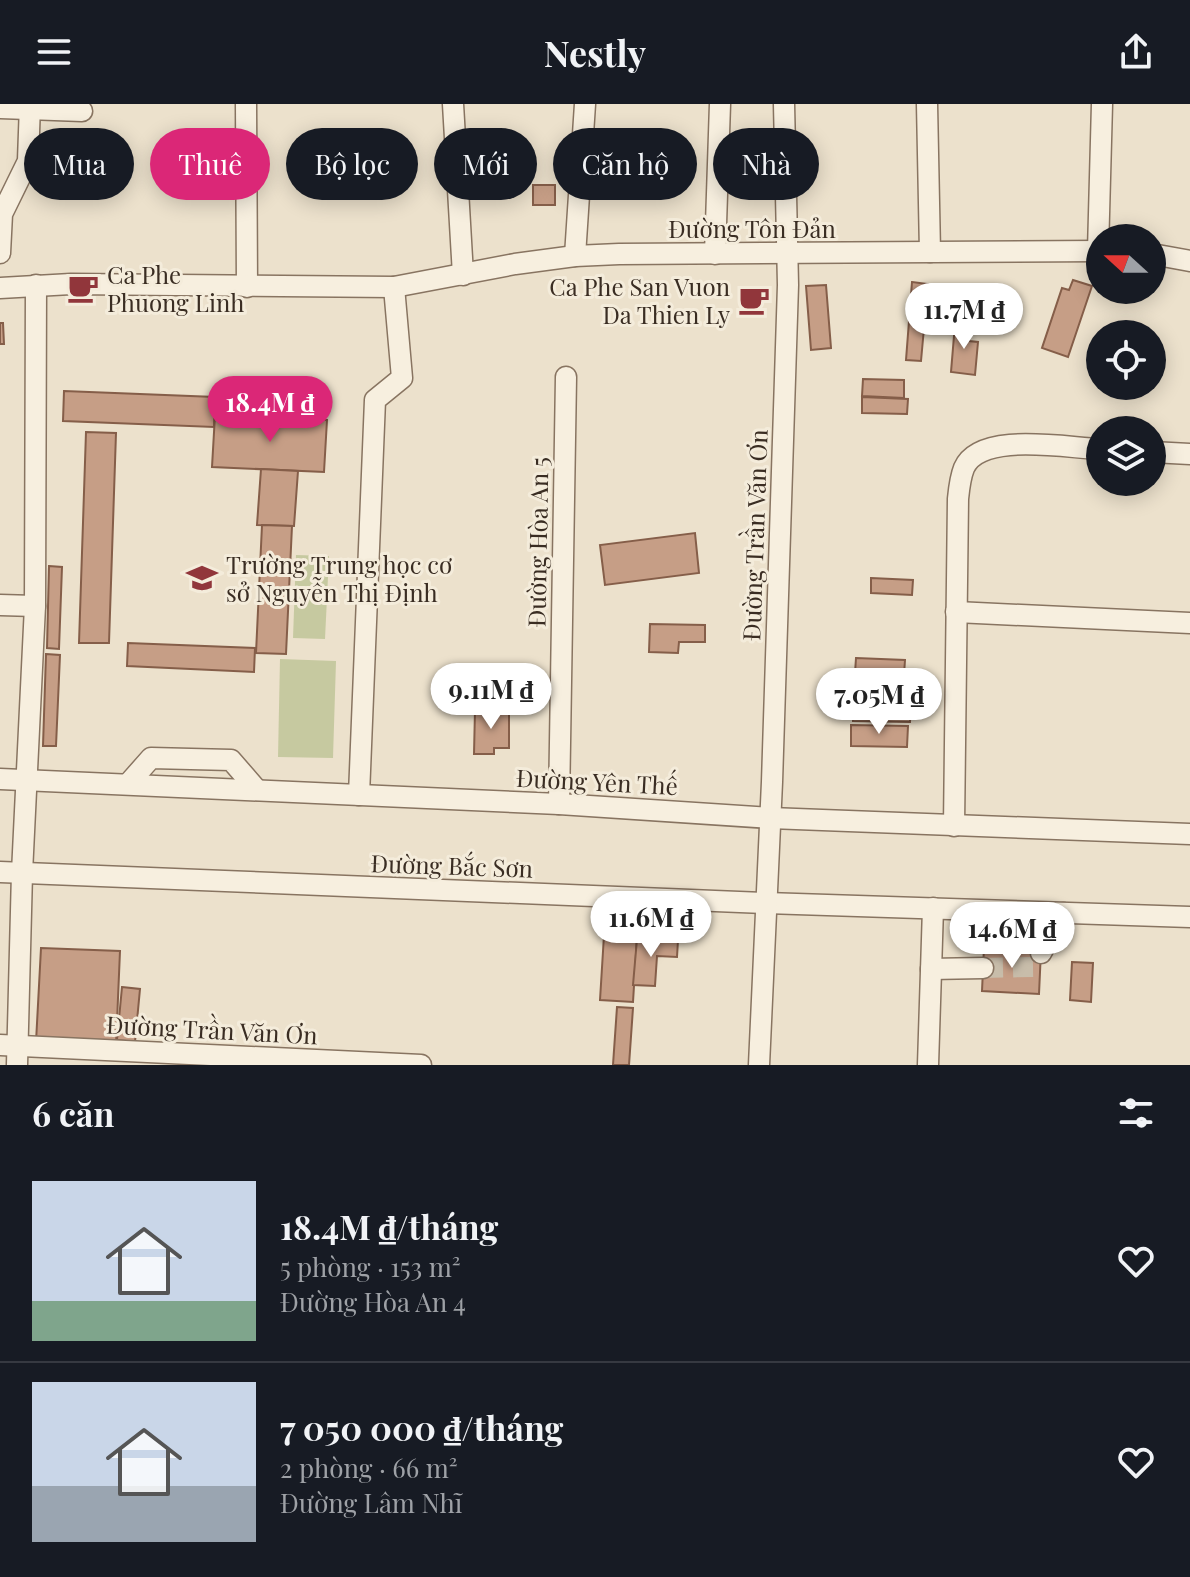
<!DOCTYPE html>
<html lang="vi">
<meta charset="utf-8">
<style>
body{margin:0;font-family:"Playfair Display",serif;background:#242831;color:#f1f3f6;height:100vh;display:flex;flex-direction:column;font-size:30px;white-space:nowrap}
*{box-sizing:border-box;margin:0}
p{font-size:26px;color:#9ea1a6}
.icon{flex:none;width:44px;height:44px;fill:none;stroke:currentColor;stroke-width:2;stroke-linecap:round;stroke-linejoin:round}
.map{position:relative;height:961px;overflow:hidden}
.side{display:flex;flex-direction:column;background:#171b24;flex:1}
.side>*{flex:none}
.guide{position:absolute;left:24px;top:24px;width:1142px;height:72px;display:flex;gap:16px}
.needle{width:52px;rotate:291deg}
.fabs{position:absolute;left:1086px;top:120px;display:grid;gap:16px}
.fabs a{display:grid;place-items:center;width:80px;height:80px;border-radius:50%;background:#171b24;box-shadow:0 4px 20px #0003;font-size:40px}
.price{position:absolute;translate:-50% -68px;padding:0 18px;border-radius:28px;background:#fff;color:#222;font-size:26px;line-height:52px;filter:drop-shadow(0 2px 4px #0008)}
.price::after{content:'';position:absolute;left:50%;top:48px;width:24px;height:18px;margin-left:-12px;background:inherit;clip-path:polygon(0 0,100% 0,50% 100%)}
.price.active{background:#db2777;color:#fff}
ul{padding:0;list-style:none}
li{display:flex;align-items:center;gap:24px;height:200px;padding:0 32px}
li+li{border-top:2px solid #363941}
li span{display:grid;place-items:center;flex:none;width:224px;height:160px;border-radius:0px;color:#555}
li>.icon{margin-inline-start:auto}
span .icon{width:96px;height:96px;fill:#fffc;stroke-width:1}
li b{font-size:34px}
h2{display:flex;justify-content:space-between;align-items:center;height:96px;padding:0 32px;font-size:34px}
.tag{padding:0 28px;border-radius:36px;background:#171b24;box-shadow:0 4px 20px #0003;font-size:28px;line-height:72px}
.tag.active{background:#db2777;color:#fff}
header{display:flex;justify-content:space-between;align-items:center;height:104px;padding:0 32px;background:#171b24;font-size:36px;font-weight:700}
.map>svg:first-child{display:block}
.green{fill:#c6c9a0}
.building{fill:#c69e86;stroke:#855e49;stroke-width:2}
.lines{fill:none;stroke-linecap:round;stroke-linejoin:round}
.minor-tunnel{stroke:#c8bdaa;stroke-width:20;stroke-dasharray:20 10;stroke-linecap:butt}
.minor-casing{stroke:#887461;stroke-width:23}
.minor{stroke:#f7efdf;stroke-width:20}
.labels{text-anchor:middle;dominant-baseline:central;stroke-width:6;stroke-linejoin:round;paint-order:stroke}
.street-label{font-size:24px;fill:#3a2d23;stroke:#f4ecdb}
.poi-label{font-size:24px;fill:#3a2d23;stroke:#f4ecdb;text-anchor:start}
</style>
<header><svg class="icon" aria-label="menu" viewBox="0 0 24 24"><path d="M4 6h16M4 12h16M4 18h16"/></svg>Nestly<svg class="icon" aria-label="share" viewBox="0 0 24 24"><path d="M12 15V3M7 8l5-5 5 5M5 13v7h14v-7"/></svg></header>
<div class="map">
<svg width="1190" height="961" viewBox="0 0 1190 961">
<rect width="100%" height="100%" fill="#ece1cc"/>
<!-- green -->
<g class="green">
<path d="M 296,451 L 329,452 L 325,535 L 293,534 Z"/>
<path d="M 280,555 L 336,557 L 333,654 L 278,653 Z"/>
</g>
<!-- building -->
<g class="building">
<rect x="533" y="81" width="22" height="20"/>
<path d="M 1073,176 L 1092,182 L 1068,253 L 1042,244 L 1062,184 L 1069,186 Z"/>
<path d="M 912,178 L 928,180 L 921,257 L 906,256 Z"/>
<path d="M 826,181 L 831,244 L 811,246 L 806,182 Z"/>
<path d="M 0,219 L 3,219 L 4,240 L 0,240 Z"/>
<path d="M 955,220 L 971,221 L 969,237 L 978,238 L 975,271 L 951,268 Z"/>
<path d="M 863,275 L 904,276 L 904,294 L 862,292 Z"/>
<path d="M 64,287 L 215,293 L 214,323 L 63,317 Z"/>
<path d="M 862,293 L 908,295 L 907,310 L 862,309 Z"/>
<path d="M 215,311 L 327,316 L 324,368 L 212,363 Z"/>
<path d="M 86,328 L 116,329 L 109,539 L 79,539 Z"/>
<path d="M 261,365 L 298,367 L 294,422 L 257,421 Z"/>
<path d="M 262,421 L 292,422 L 286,550 L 256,549 Z"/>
<path d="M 695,429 L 699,469 L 605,481 L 600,441 Z"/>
<path d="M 49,462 L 62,463 L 59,545 L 47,544 Z"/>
<path d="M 871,474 L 913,476 L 912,491 L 871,489 Z"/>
<path d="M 650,520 L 705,521 L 705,538 L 679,538 L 678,549 L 649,548 Z"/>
<path d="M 128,539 L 255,544 L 254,568 L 127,562 Z"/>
<path d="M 46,550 L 60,551 L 56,642 L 43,642 Z"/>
<path d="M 856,554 L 905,556 L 904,571 L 855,569 Z"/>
<path d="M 853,600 L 911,601 L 910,618 L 853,617 Z"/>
<path d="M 475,606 L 509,607 L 509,644 L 494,644 L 494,650 L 474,650 Z"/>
<path d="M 851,621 L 908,622 L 907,643 L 851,642 Z"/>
<path d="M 604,831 L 637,833 L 633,898 L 600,896 Z"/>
<path d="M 637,835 L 678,836 L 677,853 L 657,852 L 655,882 L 633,881 Z"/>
<path d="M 984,843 L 1041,846 L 1039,890 L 982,887 Z"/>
<path d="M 41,844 L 120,847 L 116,941 L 36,938 Z"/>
<path d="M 1072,858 L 1093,859 L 1091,898 L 1070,896 Z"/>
<path d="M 122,883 L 140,885 L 135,938 L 117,936 Z"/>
<path d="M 617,903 L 633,904 L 629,961 L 613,961 Z"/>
</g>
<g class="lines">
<!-- minor-tunnel -->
<path class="minor-tunnel" d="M 983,864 L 1033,863 L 1041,849"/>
<defs>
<g id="minor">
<path d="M 246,0 L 247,183"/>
<path d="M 453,0 L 463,171"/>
<path d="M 927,0 L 930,148"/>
<path d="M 0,4 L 82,7"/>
<path d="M 1098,147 L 1102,0"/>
<path d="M 0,149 L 2,110 L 28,57 L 30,0"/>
<path d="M 715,150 L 720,0"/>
<path d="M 1152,150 L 1190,157"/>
<path d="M 575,152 L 585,0"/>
<path d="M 0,184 L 71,180 L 394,183 L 515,160 L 575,152 L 619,150 L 1100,147"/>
<path d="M 1152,348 L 1190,350"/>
<path d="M 0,501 L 35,502"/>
<path d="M 956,508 L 1190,519"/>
<path d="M 0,675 L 559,700 L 770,714 L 1190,730"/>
<path d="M 128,680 L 151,654 L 231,656 L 257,686"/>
<path d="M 359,691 L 375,296 L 402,274 L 394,183"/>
<path d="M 559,700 L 566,273"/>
<path d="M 954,722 L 958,395 C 959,385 960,374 964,364 C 980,327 1066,344 1100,345"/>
<path d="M 0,768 L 766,799 L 1190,813"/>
<path d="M 1041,849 L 1063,809"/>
<path d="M 931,865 L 983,864"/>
<path d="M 0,941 L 421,961"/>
<path d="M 17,961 L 22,769 L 35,502 L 36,181"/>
<path d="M 759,961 L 772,678 L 788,181 L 784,0"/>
<path d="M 928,961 L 933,804"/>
</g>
</defs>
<!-- minor casing -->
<use href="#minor" class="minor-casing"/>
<!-- minor -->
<use href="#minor" class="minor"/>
</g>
<!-- icons -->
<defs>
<symbol id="cafe-bare" viewBox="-9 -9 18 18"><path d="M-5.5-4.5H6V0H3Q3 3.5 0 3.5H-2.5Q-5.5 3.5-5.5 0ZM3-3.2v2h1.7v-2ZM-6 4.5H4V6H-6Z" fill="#91363b" stroke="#f4ecdb" stroke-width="2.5" paint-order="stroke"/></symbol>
<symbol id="school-bare" viewBox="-9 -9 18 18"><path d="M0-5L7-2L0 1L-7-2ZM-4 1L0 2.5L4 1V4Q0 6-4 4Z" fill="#91363b" stroke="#f4ecdb" stroke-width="2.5" paint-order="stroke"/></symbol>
</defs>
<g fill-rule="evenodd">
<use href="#cafe-bare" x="61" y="162" width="44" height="44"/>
<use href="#cafe-bare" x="732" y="174" width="44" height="44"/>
<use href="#school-bare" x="180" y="452" width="44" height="44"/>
</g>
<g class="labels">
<!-- street labels -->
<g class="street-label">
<text x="752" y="124">Đường Tôn Đản</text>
<text transform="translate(754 431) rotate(-88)">Đường Trần Văn Ơn</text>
<text transform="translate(537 438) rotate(-89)">Đường Hòa An 5</text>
<text transform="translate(597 677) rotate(3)">Đường Yên Thế</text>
<text transform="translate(452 761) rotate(2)">Đường Bắc Sơn</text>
<text transform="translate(212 925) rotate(3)">Đường Trần Văn Ơn</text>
</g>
<!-- poi labels -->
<g class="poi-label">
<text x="107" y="170">Ca Phe<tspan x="107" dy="28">Phuong Linh</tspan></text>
<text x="730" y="182" text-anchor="end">Ca Phe San Vuon<tspan x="730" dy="28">Da Thien Ly</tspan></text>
<text x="226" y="460">Trường Trung học cơ<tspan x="226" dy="28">sở Nguyễn Thị Định</tspan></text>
</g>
</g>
</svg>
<div class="fabs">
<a><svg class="needle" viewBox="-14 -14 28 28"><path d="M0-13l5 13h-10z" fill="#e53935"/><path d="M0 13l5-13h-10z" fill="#9ea1a6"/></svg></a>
<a><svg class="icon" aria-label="locate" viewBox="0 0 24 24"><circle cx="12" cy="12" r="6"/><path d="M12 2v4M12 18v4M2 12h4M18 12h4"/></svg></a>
<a><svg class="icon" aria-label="layers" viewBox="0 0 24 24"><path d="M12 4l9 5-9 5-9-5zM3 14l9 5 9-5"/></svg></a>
</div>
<b class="price" style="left:964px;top:247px">11.7M ₫</b>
<b class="price active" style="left:270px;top:340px">18.4M ₫</b>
<b class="price" style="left:491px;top:627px">9.11M ₫</b>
<b class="price" style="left:879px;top:632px">7.05M ₫</b>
<b class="price" style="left:651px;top:855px">11.6M ₫</b>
<b class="price" style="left:1012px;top:866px">14.6M ₫</b>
<div class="guide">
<a class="tag">Mua</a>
<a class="tag active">Thuê</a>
<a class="tag">Bộ lọc</a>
<a class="tag">Mới</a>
<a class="tag">Căn hộ</a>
<a class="tag">Nhà</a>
</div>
</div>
<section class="side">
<h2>6 căn<svg class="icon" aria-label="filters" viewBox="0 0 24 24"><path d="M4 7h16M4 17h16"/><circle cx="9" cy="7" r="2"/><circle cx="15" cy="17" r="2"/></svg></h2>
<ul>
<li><span style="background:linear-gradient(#c9d6e8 75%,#7fa58c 0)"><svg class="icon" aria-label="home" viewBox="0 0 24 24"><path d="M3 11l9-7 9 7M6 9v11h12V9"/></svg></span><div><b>18.4M ₫/tháng</b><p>5 phòng · 153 m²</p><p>Đường Hòa An 4</p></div><svg class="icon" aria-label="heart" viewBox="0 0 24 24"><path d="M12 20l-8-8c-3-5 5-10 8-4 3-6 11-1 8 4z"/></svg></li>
<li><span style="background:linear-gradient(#c9d6e8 65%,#9aa5b1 0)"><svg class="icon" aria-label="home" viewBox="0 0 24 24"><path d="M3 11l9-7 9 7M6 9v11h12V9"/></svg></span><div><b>7 050 000 ₫/tháng</b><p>2 phòng · 66 m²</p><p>Đường Lâm Nhĩ</p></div><svg class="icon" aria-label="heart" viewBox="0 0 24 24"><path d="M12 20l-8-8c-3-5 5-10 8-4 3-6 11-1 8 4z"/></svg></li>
</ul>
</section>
